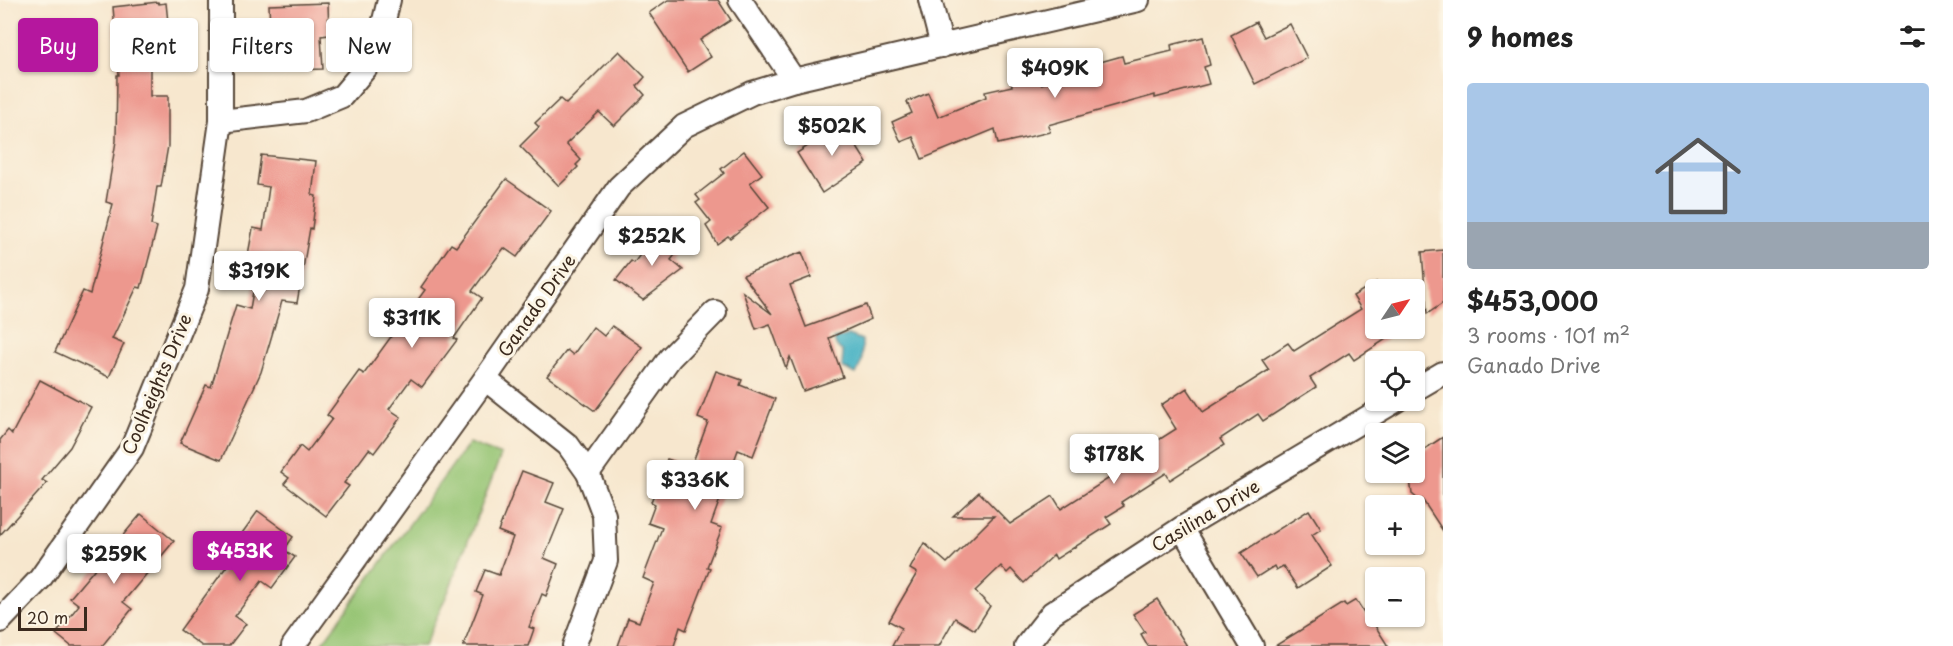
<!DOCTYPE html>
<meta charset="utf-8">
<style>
body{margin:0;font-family:"Playpen Sans",sans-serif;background:#f6f6f6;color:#222;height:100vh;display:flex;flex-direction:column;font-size:22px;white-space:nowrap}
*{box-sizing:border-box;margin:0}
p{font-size:20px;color:#767676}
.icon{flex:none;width:33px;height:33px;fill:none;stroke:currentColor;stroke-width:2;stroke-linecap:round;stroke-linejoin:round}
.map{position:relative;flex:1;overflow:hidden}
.side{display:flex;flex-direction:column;background:#fff;width:510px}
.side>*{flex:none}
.hud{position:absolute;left:18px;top:18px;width:570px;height:54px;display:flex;gap:12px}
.needle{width:39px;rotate:55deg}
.tools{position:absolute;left:1365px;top:279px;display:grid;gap:12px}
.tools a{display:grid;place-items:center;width:60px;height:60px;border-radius:6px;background:#fff;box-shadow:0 2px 4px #0004;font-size:30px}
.scale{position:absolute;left:18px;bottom:15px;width:69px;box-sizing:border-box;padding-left:6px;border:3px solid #3b2a1e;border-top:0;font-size:16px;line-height:21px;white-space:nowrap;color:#3b2a1e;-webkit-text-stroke:4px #fcf5e5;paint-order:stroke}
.price{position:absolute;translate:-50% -51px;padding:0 14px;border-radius:6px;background:#fff;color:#222;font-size:20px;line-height:39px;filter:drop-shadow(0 2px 3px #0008)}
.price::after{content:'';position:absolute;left:50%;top:36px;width:18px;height:14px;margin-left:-9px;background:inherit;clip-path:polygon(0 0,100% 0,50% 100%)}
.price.current{background:#b5179e;color:#fff}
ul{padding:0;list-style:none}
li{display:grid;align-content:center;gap:12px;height:318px;padding:0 24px}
li span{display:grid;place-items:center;height:186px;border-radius:6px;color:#555}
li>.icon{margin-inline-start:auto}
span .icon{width:108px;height:108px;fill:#fffc;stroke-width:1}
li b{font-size:26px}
h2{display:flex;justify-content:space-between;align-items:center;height:72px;padding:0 24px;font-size:26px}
.pill{padding:0 21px;border-radius:6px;background:#fff;box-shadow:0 2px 4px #0004;font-size:21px;line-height:54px}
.pill.current{background:#b5179e;color:#fff}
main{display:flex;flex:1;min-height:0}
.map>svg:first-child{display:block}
.green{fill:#95c473;stroke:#687748;stroke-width:1.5}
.water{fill:#47b2c4;stroke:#416e71;stroke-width:1.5}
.building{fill:#ed988e}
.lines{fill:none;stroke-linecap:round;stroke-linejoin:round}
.minor-casing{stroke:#574638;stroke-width:26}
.minor{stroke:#fff;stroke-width:22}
.labels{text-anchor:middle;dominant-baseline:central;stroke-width:6;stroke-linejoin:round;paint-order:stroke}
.street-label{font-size:18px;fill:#3b2a1e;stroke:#fcf5e5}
</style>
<main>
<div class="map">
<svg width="1443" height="646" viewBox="0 0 1443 646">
<rect width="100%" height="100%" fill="#fcf5e5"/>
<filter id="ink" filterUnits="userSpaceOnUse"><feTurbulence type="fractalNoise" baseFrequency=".0167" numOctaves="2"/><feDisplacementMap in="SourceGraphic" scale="12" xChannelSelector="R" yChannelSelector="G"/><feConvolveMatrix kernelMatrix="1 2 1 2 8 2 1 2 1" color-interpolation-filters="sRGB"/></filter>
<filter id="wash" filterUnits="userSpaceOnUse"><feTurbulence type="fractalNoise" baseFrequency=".008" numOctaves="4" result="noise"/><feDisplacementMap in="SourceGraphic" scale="24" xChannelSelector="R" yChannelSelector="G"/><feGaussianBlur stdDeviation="1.35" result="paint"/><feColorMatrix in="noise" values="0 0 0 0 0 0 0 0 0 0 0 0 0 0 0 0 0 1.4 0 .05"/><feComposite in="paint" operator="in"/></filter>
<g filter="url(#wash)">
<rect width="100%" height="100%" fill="#f7e7ce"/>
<!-- green -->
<path class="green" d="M 469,443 L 501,455 L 449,590 L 424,646 L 320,646 Z"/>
<!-- water -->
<path class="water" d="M 849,335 L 862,340 L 862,361 L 856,374 L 842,367 L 843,352 L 836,346 L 834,339 Z"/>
<g id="blocks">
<!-- building -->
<g class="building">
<path d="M 668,0 L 718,0 L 731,20 L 700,40 L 711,57 L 688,72 L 649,13 Z"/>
<path d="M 158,2 L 159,4 L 166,3 L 169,32 L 163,33 L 166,56 L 150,57 L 150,96 L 168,96 L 168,146 L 161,187 L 157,187 L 151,225 L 157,227 L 141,288 L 137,287 L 112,339 L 124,344 L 109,377 L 55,352 L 83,291 L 90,294 L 113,204 L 106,202 L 116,141 L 117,75 L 119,75 L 113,7 Z"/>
<path d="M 328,3 L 329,35 L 321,36 L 323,69 L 261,71 L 260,47 L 271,46 L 269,5 Z"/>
<path d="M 1256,22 L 1264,37 L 1290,24 L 1307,58 L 1255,84 L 1231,35 Z"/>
<path d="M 1203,37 L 1210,65 L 1204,67 L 1209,84 L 1155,98 L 1155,95 L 1048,125 L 1050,132 L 998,144 L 995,129 L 922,159 L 913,137 L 901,142 L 892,122 L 912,113 L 907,102 L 928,93 L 938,117 L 986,97 L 985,92 L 1012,86 L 1011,81 L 1039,75 L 1041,84 L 1095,69 L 1093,64 L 1122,56 L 1124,63 L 1172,51 L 1171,45 Z"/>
<path d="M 619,51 L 645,77 L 637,86 L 645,95 L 614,126 L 599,112 L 566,144 L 581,160 L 576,165 L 578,167 L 559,186 L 520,146 L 539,127 L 535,123 L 560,99 L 566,104 Z"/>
<path d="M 838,121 L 842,126 L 843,125 L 867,163 L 822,193 L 797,153 L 817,140 L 814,136 Z"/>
<path d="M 744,151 L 762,174 L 750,183 L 769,207 L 730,238 L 728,236 L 717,244 L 706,226 L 711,222 L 696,203 L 700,200 L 696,195 L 724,173 L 721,169 Z"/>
<path d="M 261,155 L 316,161 L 312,195 L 316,196 L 312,229 L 310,228 L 297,303 L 282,301 L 261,372 L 221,460 L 180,443 L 206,385 L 211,387 L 236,305 L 250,309 L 258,262 L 247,260 L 253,228 L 263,230 L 269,187 L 257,185 Z"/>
<path d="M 506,179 L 551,211 L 517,257 L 504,248 L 472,291 L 482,298 L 454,338 L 457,340 L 422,387 L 411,379 L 389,409 L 401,417 L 374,453 L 369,449 L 344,483 L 349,486 L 326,516 L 284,484 L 289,478 L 281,472 L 300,446 L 307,452 L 332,419 L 327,415 L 359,371 L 364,374 L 425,290 L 421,287 L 451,244 L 456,247 Z"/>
<path d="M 658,230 L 681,247 L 671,260 L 683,270 L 643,300 L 616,280 L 631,261 L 634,263 Z"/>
<path d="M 1443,250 L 1443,303 L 1427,314 L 1422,252 Z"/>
<path d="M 802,252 L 811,277 L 790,285 L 806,327 L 866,305 L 871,319 L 829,338 L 843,377 L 803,391 L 790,357 L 786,368 L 770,324 L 756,329 L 743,292 L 772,314 L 743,275 Z"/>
<path d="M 1376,282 L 1376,328 L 1403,328 L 1354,360 L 1349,353 L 1310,378 L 1316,387 L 1263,421 L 1258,414 L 1220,439 L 1224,445 L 1170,480 L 1166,473 L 1121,502 L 1124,506 L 1106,517 L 1111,524 L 1056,559 L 1054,555 L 1024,583 L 1011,569 L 1007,573 L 1001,566 L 975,591 L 990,606 L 975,630 L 955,618 L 939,646 L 892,646 L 902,628 L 889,621 L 917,573 L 910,569 L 924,543 L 947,563 L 994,516 L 953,516 L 979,492 L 1010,524 L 1053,496 L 1061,509 L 1133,463 L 1130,458 L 1176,429 L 1161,405 L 1187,388 L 1203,412 L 1269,370 L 1262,360 L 1288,343 L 1294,351 L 1361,309 L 1353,296 Z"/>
<path d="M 612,326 L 642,347 L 595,411 L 547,376 L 567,350 L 573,355 L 593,327 L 604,336 Z"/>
<path d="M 716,371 L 742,380 L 740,385 L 775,399 L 753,456 L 738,450 L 711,524 L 722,528 L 707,567 L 710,568 L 686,630 L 680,627 L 674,646 L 618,646 L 628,618 L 639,622 L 654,583 L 643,578 L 662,528 L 648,523 L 655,504 L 651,502 L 667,459 L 691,467 L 708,422 L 698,418 Z"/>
<path d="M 40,380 L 91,407 L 70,447 L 42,480 L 47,483 L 0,535 L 0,440 L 8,430 L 12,434 Z"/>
<path d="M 1443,437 L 1443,531 L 1422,499 L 1418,499 L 1412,494 L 1409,472 L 1414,472 L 1414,456 Z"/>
<path d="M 522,471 L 554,483 L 546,502 L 564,509 L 544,558 L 558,564 L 546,596 L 542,594 L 529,627 L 534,629 L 528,646 L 463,646 L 483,595 L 476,592 L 485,570 L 499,575 L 513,537 L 498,531 Z"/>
<path d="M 1309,510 L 1321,529 L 1312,535 L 1332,566 L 1298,588 L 1283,566 L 1276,570 L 1274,566 L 1257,577 L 1241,553 Z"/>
<path d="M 258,511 L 293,537 L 284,550 L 295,557 L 272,588 L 262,581 L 235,616 L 246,624 L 229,646 L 202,646 L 180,630 L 232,559 L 227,554 Z"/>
<path d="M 141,514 L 174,541 L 123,602 L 132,609 L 102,646 L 71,646 L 56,634 L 79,605 L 70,598 Z"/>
<path d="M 1157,599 L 1187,646 L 1148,646 L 1141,634 L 1145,632 L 1133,614 Z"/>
<path d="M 1356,600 L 1372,625 L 1374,624 L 1388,646 L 1275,646 L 1344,603 L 1346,606 Z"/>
</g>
</g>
</g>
<g filter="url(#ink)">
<use href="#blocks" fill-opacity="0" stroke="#574638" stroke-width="1.5"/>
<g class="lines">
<defs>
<g id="minor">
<path d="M 740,0 L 794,80"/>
<path d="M 930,0 L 942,46"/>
<path d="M 221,121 L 306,111 L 342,96 L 375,57 L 389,0"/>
<path d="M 485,379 L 568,445 L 588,473 L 604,515 L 606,561 L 574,646"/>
<path d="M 1414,390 L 1443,373"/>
<path d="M 588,473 L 670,358 L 715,312"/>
<path d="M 1182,528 L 1252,646"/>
<path d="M 0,621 L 40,579 L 132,448 L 197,289 L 221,121 L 221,0"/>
<path d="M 293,646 L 485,379 L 619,187 L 684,126 L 752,93 L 794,80 L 1138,0"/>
<path d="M 1026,646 L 1052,613 L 1182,528 L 1397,400"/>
</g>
</defs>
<!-- minor casing -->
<use href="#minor" class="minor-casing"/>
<!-- minor -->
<use href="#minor" class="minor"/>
</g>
</g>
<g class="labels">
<!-- street labels -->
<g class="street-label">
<text transform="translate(536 305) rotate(-55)">Ganado Drive</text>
<text transform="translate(156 384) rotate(-67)">Coolheights Drive</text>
<text transform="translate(1205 515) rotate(-31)">Casilina Drive</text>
</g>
</g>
</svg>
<div class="tools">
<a><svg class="needle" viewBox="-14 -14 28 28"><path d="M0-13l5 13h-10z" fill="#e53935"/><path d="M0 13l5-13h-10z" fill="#767676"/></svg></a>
<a><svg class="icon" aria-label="locate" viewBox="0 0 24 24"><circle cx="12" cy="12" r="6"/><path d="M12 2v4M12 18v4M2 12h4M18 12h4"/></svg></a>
<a><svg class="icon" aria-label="layers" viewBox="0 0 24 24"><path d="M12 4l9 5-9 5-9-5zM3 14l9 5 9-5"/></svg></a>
<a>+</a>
<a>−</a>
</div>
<div class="scale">20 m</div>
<b class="price" style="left:1055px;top:99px">$409K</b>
<b class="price" style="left:832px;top:157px">$502K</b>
<b class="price" style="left:652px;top:267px">$252K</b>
<b class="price" style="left:259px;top:302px">$319K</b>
<b class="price" style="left:412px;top:349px">$311K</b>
<b class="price" style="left:1114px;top:485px">$178K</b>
<b class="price" style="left:695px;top:511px">$336K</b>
<b class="price current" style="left:240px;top:582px">$453K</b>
<b class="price" style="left:114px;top:585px">$259K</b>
<div class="hud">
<a class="pill current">Buy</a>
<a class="pill">Rent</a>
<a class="pill">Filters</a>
<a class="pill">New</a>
</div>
</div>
<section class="side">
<h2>9 homes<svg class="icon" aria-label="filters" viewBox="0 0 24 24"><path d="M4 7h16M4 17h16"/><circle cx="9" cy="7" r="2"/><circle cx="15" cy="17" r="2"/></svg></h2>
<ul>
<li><span style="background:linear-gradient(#a9c7e8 75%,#9aa5b1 0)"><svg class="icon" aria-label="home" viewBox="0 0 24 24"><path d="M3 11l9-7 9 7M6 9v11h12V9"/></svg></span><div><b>$453,000</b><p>3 rooms · 101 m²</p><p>Ganado Drive</p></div></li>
</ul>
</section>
</main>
